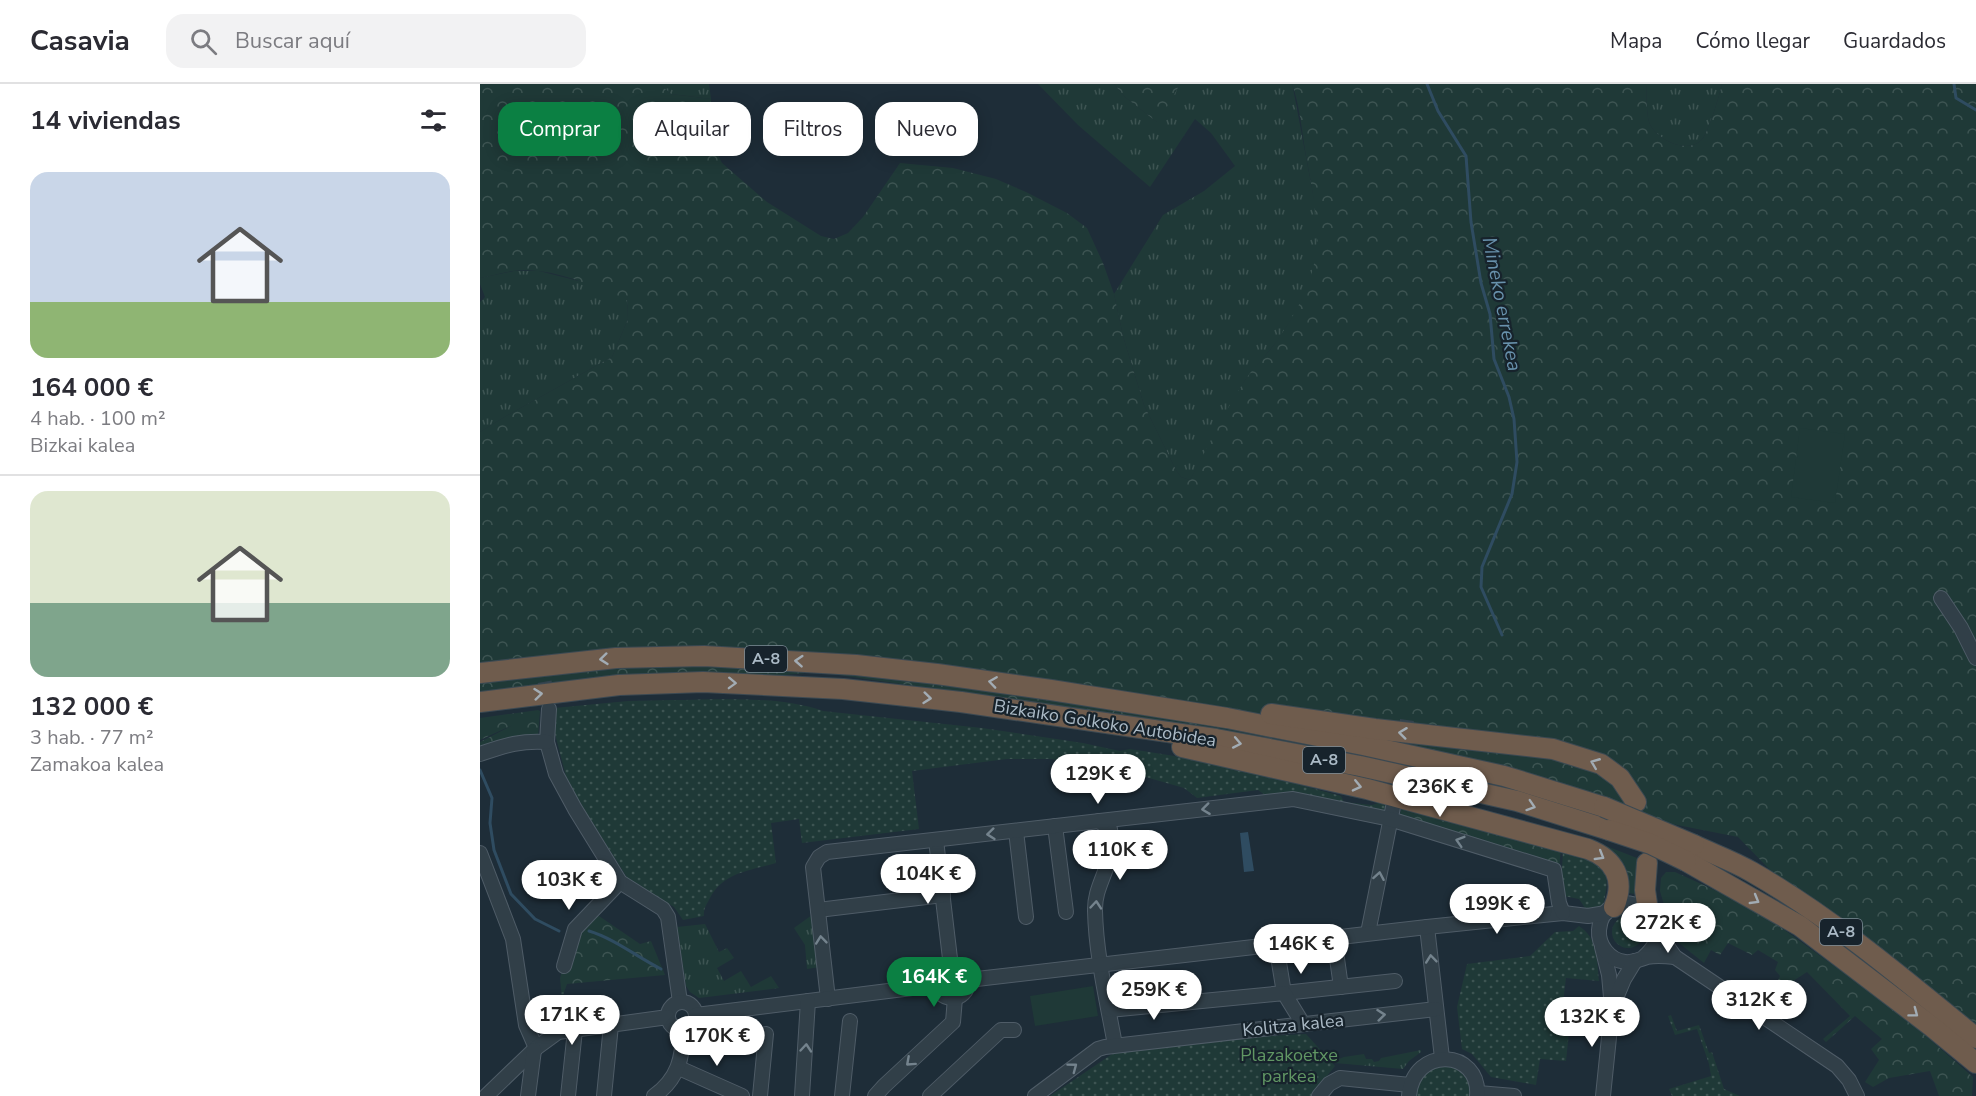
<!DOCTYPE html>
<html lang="es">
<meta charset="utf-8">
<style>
body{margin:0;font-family:"Nunito Sans",sans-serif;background:#f2f2f3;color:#2b2b33;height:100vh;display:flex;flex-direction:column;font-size:22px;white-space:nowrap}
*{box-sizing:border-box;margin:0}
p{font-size:20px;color:#7c7c81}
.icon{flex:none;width:33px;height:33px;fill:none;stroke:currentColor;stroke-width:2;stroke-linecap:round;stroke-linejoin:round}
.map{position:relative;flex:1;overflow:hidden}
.panel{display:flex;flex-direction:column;background:#fff;width:480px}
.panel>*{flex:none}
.guide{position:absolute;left:18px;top:18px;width:570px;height:54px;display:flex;gap:12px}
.price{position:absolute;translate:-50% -51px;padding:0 14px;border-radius:21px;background:#fff;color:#222;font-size:20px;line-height:39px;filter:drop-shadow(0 2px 3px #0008)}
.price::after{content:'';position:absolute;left:50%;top:36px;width:18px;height:14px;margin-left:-9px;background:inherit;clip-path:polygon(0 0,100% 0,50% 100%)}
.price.on{background:#0b8043;color:#fff}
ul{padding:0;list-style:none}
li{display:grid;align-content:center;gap:12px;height:318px;padding:0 30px}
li+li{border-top:2px solid #e1e1e2}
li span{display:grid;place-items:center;height:186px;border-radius:18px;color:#555}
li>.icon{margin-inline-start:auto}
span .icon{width:108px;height:108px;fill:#fffc;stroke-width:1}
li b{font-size:26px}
h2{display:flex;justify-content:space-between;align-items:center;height:72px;padding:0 30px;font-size:26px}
.chip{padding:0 21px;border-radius:18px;background:#fff;box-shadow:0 3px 15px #0003;font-size:21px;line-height:54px}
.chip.on{background:#0b8043;color:#fff}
header{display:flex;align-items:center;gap:36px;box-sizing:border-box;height:84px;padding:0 30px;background:#fff;border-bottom:2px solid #e1e1e2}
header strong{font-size:28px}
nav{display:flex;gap:33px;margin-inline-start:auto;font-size:21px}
.search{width:420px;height:54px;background:#f2f2f3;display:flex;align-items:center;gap:15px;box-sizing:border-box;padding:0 21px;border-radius:18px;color:#7c7c81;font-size:22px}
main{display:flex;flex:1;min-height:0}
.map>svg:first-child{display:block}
.grass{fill:url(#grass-tufts)}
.forest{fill:url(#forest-crowns)}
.park{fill:url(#park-dots)}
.pitch{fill:#1f3937}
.water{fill:#2f4c61}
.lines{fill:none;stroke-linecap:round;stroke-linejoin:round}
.stream{stroke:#2f4c61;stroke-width:3}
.minor-tunnel{stroke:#33424d;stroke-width:14;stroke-dasharray:14 7;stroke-linecap:butt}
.minor-casing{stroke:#4f5c67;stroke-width:16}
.highway-casing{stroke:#3c4952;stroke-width:22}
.minor{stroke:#313f48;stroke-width:14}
.highway{stroke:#6f5c4d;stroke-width:20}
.highway-bridge-casing{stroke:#3c4952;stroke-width:22;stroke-linecap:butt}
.highway-bridge{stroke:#6f5c4d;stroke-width:20}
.oneway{stroke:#a2acb4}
.oneway2{stroke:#74838d}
.labels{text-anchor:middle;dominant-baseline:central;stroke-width:4.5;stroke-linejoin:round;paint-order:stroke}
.shield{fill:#17232c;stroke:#7f8d98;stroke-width:1.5}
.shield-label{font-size:16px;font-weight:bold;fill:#abbac6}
.street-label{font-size:18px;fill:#abbac6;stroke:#17232c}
.park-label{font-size:18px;fill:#619764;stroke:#17232c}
.water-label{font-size:20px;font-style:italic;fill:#6891ac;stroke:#17232c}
</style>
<header>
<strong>Casavia</strong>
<div class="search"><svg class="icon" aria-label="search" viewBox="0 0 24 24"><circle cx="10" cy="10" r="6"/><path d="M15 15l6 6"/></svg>Buscar aquí</div>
<nav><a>Mapa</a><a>Cómo llegar</a><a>Guardados</a></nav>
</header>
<main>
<section class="panel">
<h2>14 viviendas<svg class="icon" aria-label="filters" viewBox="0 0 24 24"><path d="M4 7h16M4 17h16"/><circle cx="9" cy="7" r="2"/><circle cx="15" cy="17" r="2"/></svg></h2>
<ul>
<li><span style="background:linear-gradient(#c9d6e8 70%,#8fb573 0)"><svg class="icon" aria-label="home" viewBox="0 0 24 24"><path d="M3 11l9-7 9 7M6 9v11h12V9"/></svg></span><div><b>164 000 €</b><p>4 hab. · 100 m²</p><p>Bizkai kalea</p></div></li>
<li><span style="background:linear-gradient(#dfe7d0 60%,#7fa58c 0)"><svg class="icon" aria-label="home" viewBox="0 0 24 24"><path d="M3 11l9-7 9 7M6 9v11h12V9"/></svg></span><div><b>132 000 €</b><p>3 hab. · 77 m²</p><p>Zamakoa kalea</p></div></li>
</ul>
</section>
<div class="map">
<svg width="1496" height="1012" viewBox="0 0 1496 1012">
<defs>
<pattern id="grass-tufts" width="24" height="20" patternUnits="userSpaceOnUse" patternTransform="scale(1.5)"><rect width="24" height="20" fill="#1f3937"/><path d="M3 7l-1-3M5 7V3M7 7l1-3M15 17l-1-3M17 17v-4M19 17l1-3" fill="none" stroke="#3d5452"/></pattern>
<pattern id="forest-crowns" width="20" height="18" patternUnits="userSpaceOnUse" patternTransform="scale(1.5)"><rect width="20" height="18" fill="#1f3937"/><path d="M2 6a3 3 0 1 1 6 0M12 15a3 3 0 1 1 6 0" fill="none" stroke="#3d5452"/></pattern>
<pattern id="park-dots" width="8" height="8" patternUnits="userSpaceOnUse" patternTransform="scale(1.5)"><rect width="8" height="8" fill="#1f3937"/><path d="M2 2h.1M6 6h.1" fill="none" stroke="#3d5452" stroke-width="1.8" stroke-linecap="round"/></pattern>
</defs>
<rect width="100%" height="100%" fill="#1e2d38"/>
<!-- grass -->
<g class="grass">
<path d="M 180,0 L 229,0 L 231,15 L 191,10 Z"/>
<path d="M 558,0 L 634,0 L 645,13 L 677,38 L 700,0 L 812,0 L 813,4 L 837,131 L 838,154 L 835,183 L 829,201 L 816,228 L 798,256 L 765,296 L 710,396 L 701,393 L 696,386 L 664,321 L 643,252 L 634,210 L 683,131 L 724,107 L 755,82 L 731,49 L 715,35 L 670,103 L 598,41 Z"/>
<path d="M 1166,0 L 1242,0 C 1240,10 1229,46 1223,54 C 1210,72 1175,56 1169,38 C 1166,27 1167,12 1166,0 Z"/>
<path d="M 34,187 L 59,187 L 147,209 L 148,235 L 132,273 L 26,332 L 0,348 L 0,218 L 5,213 L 0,200 L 0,194 Z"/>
<path d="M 332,831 L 340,883 L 327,885 L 325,861 L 314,844 Z"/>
<path d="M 225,840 L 239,868 L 247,864 L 254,874 L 237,884 L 244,897 L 261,887 L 271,903 L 291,892 L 299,904 L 219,914 L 210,908 L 206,902 L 197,843 Z"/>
<path d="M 941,966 L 941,968 L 929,977 L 923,985 L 855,979 L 854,977 L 864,973 L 884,970 L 886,975 L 892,975 L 894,978 L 899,977 L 901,974 Z"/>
</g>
<!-- forest -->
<g class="forest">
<path d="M 0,0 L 180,0 L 191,10 L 231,15 L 231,41 L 228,51 L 242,79 L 287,118 L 341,152 L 354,155 L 368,149 L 383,133 L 420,79 L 473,84 L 516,95 L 546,108 L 587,129 L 607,144 L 623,179 L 634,210 L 643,252 L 664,321 L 696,386 L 701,393 L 710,396 C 728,363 744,328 765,296 C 775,281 789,269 799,254 C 847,183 841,151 826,72 C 822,49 820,22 812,0 L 1166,0 C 1167,12 1166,27 1169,38 C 1175,56 1210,72 1223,54 C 1229,46 1240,10 1242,0 L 1496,0 L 1496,954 L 1323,820 L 1258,753 L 656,634 L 338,588 L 0,618 L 0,348 L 26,332 L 132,273 L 148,235 L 147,211 L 146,213 L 141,213 C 107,200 70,182 32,187 C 21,189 11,192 0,194 Z"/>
<path d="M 634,0 L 700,0 L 678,39 L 645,13 Z"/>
<path d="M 58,626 L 60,627 L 58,653 L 0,669 L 0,658 L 33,641 L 0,656 L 0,634 Z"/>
<path d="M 921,725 L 1081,764 L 1079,785 L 918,743 Z"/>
<path d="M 1121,760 L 1157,774 L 1156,810 L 1148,809 C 1152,783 1141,774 1121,760 Z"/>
<path d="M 1186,788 L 1195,788 L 1274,824 L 1357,884 L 1406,917 L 1493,993 L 1492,1012 L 1459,1012 L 1450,987 L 1409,994 L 1393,1003 L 1385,998 L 1399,976 L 1391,965 L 1402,955 L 1375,932 L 1346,958 L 1343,955 L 1370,932 L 1327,888 L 1307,901 L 1294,916 L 1291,911 L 1300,892 L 1295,886 L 1298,878 L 1278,866 L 1272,871 L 1248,859 L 1240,871 L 1231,866 L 1224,879 L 1194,855 L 1180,807 L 1181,794 Z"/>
<path d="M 119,832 L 160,860 L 171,857 L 185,891 L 87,900 L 82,914 L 80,894 L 93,851 L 106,833 Z"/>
</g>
<!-- park -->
<g class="park">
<path d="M 191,616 C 240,616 297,611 343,627 L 502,644 L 603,659 L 640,667 L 650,665 L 701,673 L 798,695 L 861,712 L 864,718 L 892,721 L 901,718 L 913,723 L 910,735 L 793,717 L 778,706 L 717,714 L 704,704 L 662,692 L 571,675 L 527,675 L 432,687 L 439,745 L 322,759 L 319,735 L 291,739 L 296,779 C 269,787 244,788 230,814 C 227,820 223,825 224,832 L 203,836 L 194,823 L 148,795 L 88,700 L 75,650 L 74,624 L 148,617 Z"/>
<path d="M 1083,766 C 1118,777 1135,778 1123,821 L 1114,826 L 1105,824 L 1099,815 L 1084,812 L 1081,805 Z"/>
<circle cx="1148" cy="848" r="16"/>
<path d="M 1099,842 C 1118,854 1117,877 1119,897 L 1086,894 L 1083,919 L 1092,920 L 1086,977 L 1060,975 L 1056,1001 L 1011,993 L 992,970 L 982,965 L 977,923 L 987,880 L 1050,872 L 1075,848 L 1093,847 Z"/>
<path d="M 1191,931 L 1197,947 L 1219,941 L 1229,969 L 1232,968 L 1244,1005 L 1260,1012 L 1192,1012 L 1189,1005 L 1231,992 L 1229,980 L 1217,945 L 1195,951 L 1188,932 Z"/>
<path d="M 826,950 L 855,982 L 831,1012 L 570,1012 L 647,960 Z"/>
<path d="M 959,979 C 982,984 990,988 992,1012 L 934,1012 L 936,997 Z"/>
</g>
<!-- pitch -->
<g class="pitch">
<path d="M 1320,344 L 1365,350 L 1355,419 L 1311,413 Z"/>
<path d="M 613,902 L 618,932 L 555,942 L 550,912 Z"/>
</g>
<!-- water -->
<path class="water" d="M 768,748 L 774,787 L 764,788 L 760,749 Z"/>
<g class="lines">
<!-- stream -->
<g class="stream">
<path d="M 947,0 L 958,27 L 986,72 L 991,138 L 1001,199 L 1010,230 L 1014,275 L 1029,313 L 1034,335 L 1037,378 L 1032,410 L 1002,483 L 1001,503 L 1022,551"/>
<path d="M 1474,0 L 1476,14 L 1496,26"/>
<path d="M 0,686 L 12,714 L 10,739 L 14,766 L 31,810 L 55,835 L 79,847"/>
<path d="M 109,847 C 135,855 157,873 181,885"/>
</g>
<!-- minor-tunnel -->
<g class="minor-tunnel">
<path d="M 61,577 L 68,617"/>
<path d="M 914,721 L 927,636"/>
</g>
<defs>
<g id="minor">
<path d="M 1461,514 L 1481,544 L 1496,574"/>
<path d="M 69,625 L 67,658 L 76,690 L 95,725 L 140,798 L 183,825 L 188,833 L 200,918"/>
<path d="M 0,670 C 24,662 40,656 67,658"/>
<path d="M 619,737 L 630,745 C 636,782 614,798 615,827 C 616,871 627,917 635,961"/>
<path d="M 575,742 L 586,828"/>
<path d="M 536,747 L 546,833"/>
<path d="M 456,756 L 471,883"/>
<path d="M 0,769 L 33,855 L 46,941 L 56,964"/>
<path d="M 338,826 L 463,811"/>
<path d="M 947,843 L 962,974"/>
<path d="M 888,849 L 913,723"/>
<path d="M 1178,849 L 1195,873 L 1357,982 L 1369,996 L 1377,1012"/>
<path d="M 854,853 L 861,903"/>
<path d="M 796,860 L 804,909 L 915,897"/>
<path d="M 1122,863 L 1129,891 L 1132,924 L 1123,1012"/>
<path d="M 1164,873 C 1212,830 1124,792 1119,846 C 1118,861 1129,876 1145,878 C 1153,879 1160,875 1167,873 C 1176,871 1186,872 1195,873"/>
<path d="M 84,882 L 95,845 L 140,798"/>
<circle cx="472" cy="898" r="16"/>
<path d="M 488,896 L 947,843 L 1083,829 L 1108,832 L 1126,829"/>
<path d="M 348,915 L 333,783 L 339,773 L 347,768 L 813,715 L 910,735 L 1074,786 L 1079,819 L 1083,829"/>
<circle cx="202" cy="932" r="14"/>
<path d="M 1134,919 L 1144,895 L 1155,877"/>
<path d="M 629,926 L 804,909 L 823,940"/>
<path d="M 216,931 L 456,901"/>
<path d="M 199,984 L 262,1012"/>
<path d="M 998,1009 L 1034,1012"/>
<path d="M 6,1012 L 56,964 L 78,948 L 188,933"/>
<path d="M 48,1012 L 54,966"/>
<path d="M 88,1012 L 95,946"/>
<path d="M 124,1012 L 131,941"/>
<path d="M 174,1012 C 198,995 203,974 203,946"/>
<path d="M 280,1012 L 286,950"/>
<path d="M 322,1012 L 328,917"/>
<path d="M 362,1012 L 370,937"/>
<path d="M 395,1012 L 404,1002 L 473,938 L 475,914"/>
<path d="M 450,1012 L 521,946 L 534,946"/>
<path d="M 555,1012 L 618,965 L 625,963 L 956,925"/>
<path d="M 839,1012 L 849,1000 L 860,994 L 930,1001"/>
<path d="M 929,1012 C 933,961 1001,965 997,1012"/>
</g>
<g id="highway">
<path d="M 0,589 L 136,574 L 224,572 L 376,581 L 457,590 L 571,606 L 747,634 L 883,661 L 1024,692 L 1124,723"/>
<path d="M 0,618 L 139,601 L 223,598 L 363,605 L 481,618 L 736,655 L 880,682 L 1037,717 L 1129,746"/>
<path d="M 791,630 L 895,645 L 1073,665 L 1121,680 L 1140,694 L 1156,718"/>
<path d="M 702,663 L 887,705 L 1108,765 C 1134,775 1146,795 1134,823"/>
<path d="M 1214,761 C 1233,770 1253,777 1272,788 C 1352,834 1424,895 1496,954"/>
<path d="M 1206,777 L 1320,842 L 1451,942 L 1496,979"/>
<path d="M 1167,779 L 1165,806 L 1168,827"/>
</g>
</defs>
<!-- minor casing -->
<use href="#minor" class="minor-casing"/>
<!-- highway casing -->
<use href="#highway" class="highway-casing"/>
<!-- minor -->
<use href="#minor" class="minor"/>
<!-- highway -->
<use href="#highway" class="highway"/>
<defs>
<g id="highway-bridge">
<path d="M 1124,723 L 1214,761"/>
<path d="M 1129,746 L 1171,760 L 1206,777"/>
</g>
</defs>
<!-- highway-bridge casing -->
<use href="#highway-bridge" class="highway-bridge-casing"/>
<!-- highway-bridge -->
<use href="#highway-bridge" class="highway-bridge"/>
</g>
<!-- one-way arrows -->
<defs><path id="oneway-chevron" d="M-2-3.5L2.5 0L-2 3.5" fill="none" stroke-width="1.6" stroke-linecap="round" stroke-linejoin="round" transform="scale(1.5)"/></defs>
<g class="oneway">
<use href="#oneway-chevron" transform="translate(124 575) rotate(174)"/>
<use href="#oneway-chevron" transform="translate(319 577) rotate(-176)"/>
<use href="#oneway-chevron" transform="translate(513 598) rotate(-172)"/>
<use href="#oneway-chevron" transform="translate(252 599) rotate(2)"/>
<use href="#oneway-chevron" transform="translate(58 610) rotate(-6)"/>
<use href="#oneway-chevron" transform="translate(447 614) rotate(6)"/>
<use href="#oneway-chevron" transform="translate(923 649) rotate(-173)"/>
<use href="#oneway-chevron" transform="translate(757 659) rotate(11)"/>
<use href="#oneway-chevron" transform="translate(1115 679) rotate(-158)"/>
<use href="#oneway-chevron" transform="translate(877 702) rotate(13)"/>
<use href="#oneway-chevron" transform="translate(1051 722) rotate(18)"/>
<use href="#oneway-chevron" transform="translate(1120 772) rotate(31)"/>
<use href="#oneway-chevron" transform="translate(1275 816) rotate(30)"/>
<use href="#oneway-chevron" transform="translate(1434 929) rotate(37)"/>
</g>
<g class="oneway2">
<use href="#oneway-chevron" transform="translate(726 725) rotate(173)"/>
<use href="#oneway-chevron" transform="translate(511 750) rotate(174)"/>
<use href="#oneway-chevron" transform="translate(980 757) rotate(-163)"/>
<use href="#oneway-chevron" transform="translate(899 792) rotate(-80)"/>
<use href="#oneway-chevron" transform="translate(616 821) rotate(-85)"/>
<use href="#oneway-chevron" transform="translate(341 856) rotate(-96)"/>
<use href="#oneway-chevron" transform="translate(951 875) rotate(-96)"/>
<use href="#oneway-chevron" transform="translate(901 931) rotate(-6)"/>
<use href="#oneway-chevron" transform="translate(326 964) rotate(-85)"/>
<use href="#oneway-chevron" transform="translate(430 978) rotate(138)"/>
<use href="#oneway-chevron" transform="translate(593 983) rotate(-37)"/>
</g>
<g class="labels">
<!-- shield labels -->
<g class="shield">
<rect x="265" y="562" width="42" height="26" rx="4.5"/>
<rect x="823" y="663" width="42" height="26" rx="4.5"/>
<rect x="1340" y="835" width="42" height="26" rx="4.5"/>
</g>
<g class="shield-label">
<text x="286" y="575">A-8</text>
<text x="844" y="676">A-8</text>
<text x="1361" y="848">A-8</text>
</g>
<!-- street labels -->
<g class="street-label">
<text transform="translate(625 639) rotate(9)">Bizkaiko Golkoko Autobidea</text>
<text transform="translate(813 941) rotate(-6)">Kolitza kalea</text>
</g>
<!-- park labels -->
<g class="park-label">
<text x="809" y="971">Plazakoetxe<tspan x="809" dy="21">parkea</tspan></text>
</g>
<!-- water labels -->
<g class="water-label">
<text transform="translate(1022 220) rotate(79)">Mineko errekea</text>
</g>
</g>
</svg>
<b class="price" style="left:618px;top:721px">129K €</b>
<b class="price" style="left:960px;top:734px">236K €</b>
<b class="price" style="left:640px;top:797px">110K €</b>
<b class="price" style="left:448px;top:821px">104K €</b>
<b class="price" style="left:89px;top:827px">103K €</b>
<b class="price" style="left:1017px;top:851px">199K €</b>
<b class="price" style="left:1188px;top:870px">272K €</b>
<b class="price" style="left:821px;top:891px">146K €</b>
<b class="price on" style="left:454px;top:924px">164K €</b>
<b class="price" style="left:674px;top:937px">259K €</b>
<b class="price" style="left:1279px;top:947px">312K €</b>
<b class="price" style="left:92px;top:962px">171K €</b>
<b class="price" style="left:1112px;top:964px">132K €</b>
<b class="price" style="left:237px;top:983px">170K €</b>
<div class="guide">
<a class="chip on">Comprar</a>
<a class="chip">Alquilar</a>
<a class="chip">Filtros</a>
<a class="chip">Nuevo</a>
</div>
</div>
</main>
